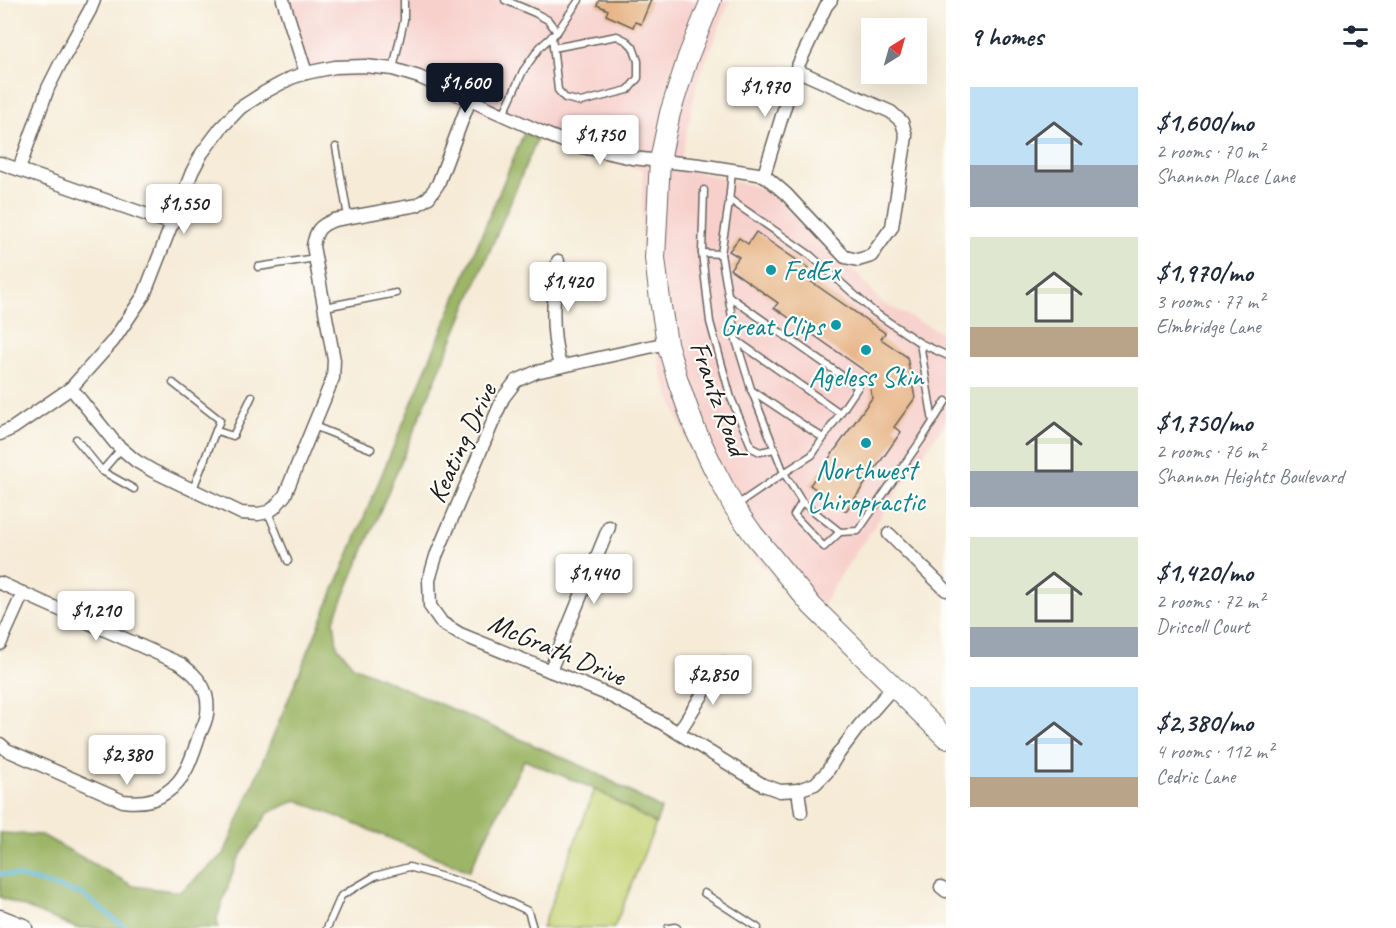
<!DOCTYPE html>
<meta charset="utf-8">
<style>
body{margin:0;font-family:Caveat,sans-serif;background:#f6f6f7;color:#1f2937;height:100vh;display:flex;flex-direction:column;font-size:22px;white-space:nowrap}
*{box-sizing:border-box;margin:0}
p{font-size:20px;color:#747a83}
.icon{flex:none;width:33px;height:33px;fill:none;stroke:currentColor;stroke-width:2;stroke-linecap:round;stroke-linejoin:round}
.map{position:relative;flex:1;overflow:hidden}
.details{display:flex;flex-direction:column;background:#fff;width:450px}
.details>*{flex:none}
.needle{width:39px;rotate:37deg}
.buttons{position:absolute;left:861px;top:18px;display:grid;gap:12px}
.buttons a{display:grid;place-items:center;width:66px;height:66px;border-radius:0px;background:#fff;box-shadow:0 6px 24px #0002;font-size:30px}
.price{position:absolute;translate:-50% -51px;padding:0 14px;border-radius:6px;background:#fff;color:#222;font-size:20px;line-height:39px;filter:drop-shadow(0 2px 3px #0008)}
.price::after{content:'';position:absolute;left:50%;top:36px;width:18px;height:14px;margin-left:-9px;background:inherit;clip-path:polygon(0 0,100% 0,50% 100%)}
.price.current{background:#111827;color:#fff}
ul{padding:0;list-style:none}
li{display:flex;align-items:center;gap:18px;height:150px;padding:0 24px}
li span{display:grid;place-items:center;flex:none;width:168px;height:120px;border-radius:0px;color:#555}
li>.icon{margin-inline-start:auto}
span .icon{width:72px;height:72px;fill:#fffc;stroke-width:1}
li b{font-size:26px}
h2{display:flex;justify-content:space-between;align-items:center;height:72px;padding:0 24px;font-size:26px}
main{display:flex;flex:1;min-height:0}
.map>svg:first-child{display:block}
.built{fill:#f7d0cc}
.green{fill:#c5d375;stroke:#707848;stroke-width:1.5}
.forest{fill:#9cb566;stroke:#5c6841;stroke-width:1.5}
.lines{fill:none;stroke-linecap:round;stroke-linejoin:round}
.stream{stroke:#61bddf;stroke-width:4}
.building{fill:#e5af7d}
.service-casing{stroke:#68645d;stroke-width:9}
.minor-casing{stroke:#68645d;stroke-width:15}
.secondary-casing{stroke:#68645d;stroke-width:21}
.primary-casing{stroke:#68645d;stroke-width:22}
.service{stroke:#fff;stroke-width:6}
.minor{stroke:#fff;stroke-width:12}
.secondary{stroke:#fff;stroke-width:18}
.primary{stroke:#fff;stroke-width:20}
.culture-dot{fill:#0f9aa8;stroke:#fdfcf7;stroke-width:2}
.labels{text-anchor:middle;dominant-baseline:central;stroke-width:4.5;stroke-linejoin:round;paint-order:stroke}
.culture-label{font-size:28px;fill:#0d838f;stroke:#fdfcf7}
.street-label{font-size:28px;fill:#1c1c1c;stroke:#fdfcf7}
</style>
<main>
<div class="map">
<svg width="946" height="928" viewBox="0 0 946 928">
<rect width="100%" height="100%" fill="#fdfcf7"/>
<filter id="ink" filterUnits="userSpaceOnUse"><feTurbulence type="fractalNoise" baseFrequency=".0167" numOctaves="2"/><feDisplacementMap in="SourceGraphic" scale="12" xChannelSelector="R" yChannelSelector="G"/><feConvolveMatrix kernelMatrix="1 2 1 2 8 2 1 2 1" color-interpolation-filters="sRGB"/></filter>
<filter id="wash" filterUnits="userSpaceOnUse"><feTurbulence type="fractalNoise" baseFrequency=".008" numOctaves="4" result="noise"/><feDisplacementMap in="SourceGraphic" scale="24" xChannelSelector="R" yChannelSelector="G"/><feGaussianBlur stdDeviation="1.35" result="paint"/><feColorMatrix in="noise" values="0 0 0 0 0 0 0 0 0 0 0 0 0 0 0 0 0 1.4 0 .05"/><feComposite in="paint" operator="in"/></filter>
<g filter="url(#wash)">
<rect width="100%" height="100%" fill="#f6ebd7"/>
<!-- built -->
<path class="built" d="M 286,0 L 730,0 L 698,79 L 679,167 L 764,189 L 780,201 L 839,263 L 858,274 L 881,302 L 946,335 L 946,421 L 844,570 L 813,622 L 750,552 L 702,480 L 661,372 L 642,247 L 643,170 L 579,156 L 537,139 L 418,85 L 389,78 L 309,78 Z"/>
<!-- green -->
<path class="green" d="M 595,789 L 656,824 L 614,928 L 542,928 Z"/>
<!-- forest -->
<path class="forest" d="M 524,133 L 537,139 L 334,620 L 337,646 L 353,666 L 593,771 L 661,809 L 656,824 L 595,789 L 524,760 L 469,871 L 297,800 L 268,813 L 237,861 L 217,918 L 218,928 L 76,928 L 0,897 L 0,833 L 42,835 L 133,886 L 180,892 L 224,854 Z"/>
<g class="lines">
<!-- stream -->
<path class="stream" d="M 0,874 L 18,876 L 82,894 L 126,928"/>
</g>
<g id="blocks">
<!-- building -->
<g class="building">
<path d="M 599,0 L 651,0 L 641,24 L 635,22 L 633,27 L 606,15 L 608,10 L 597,5 Z"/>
<path d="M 756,232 L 808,268 L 803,276 L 885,333 L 881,339 L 907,357 L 915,398 L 894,427 L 901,432 L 846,511 L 810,485 L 872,398 L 869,374 L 779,311 L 774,308 L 778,303 L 730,269 L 739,257 L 729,251 L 739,238 L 748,244 Z"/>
</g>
</g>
</g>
<g filter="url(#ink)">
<use href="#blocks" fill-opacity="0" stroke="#68645d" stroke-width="1.5"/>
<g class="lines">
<defs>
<g id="service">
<path d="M 557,32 L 579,0"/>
<path d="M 552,36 L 558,90 L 565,98 L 581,102 L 628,90 L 638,78 L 638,61 L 633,47 L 627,41 L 617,36 L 553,48"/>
<path d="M 393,69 L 404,20 L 404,0"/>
<path d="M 503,115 L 523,71 L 540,47 L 557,32 L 548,20 L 535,13 L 505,0"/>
<path d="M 336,147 L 348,217"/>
<path d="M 732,170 L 729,203 L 721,254 L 736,340 L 751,389 L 784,473 L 737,505"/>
<path d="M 729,199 L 810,255 L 874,312 L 920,343 L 946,355"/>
<path d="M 702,253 L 704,190"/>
<path d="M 721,254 L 702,253 L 710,322 L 731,398 L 752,448 L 760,452 L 774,449"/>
<path d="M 258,267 L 315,258"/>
<path d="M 730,297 L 858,387 L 812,455 L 784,473 L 802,502 L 840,532 L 858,531 L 922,439 L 946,401"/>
<path d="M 325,307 L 396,293"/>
<path d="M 737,341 L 840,413"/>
<path d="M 920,343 L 933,422"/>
<path d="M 173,383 L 220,420 L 193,489"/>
<path d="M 751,390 L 823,438"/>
<path d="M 314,426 L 371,449"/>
<path d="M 217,431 L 233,436 L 252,396"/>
<path d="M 76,439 L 102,471 L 121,449"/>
<path d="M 102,471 L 134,489"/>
<path d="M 802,502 L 794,515 L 824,547 L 840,532"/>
<path d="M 268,512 L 288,561"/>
<path d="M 704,893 L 758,928"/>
<path d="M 327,928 L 341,896 L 375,876 L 409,867 L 477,887 L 528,911 L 533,928"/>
<path d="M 668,928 L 675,927 L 677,928"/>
</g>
<g id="minor">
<path d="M 283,0 L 306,73"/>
<path d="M 0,163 L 173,224"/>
<path d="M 19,169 L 48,88 L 60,64 L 90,10 L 94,0"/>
<path d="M 764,175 L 796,70 L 826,6 L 831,0"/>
<path d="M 558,261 C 553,298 550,329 560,366"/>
<path d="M 667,343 L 536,372 L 516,381 L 503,398 L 436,556 L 429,580 L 430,606 L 442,623 L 460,634 L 609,695 L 662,723 L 763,785 L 780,791 L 798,790 L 815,784 L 827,772 L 836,757 L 859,726 L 894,686"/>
<path d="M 71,388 L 116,444 L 136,461 L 153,471 L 241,513 L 258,514 L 268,512 L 274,508 L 285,495 L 333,378 L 334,360 L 313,246 C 316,230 319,226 334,220 L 417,205 L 429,197 L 438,184 L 470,99"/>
<path d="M 0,434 L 13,428 L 71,388 L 113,341 L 144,295 L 192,172 L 202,153 L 221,128 L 240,108 L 265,92 L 291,78 L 306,73 L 335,67 L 365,66 L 393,69 L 419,77 L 548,135 L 573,145 L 632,158 L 700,165 L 764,175 L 786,194 L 845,257 L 858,260 L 871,256 L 892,227 L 906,136 L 902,122 L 891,112 L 796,70"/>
<path d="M 889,534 L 946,590"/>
<path d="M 0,583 L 181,664 C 190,671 198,677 203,687 C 207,695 208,706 207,714 C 206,722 202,729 199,736 C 192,757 186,779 167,792 C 154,802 138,803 123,801 L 7,750 L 0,744"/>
<path d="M 0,644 L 23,593"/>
<path d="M 550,671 L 609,527"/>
<path d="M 679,732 L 722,663"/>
<path d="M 798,790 L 801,812"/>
<path d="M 941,887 L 946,891"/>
</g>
<path id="secondary" d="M 0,919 L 23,928"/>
<path id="primary" d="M 711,0 L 688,57 L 670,113 L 660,160 L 655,258 L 660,300 L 667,343 L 678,381 L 695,429 L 713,467 L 734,507 L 753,534 L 812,606 L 946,738"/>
</defs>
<!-- service casing -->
<use href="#service" class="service-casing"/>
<!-- minor casing -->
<use href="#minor" class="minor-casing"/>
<!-- secondary casing -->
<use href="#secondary" class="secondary-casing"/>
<!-- primary casing -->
<use href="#primary" class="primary-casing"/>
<!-- service -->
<use href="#service" class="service"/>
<!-- minor -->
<use href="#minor" class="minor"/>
<!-- secondary -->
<use href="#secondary" class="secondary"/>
<!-- primary -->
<use href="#primary" class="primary"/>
</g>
</g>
<!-- markers -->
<g class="culture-dot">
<circle cx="771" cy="270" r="6"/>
<circle cx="836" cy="325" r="6"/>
<circle cx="866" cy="350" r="6"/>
<circle cx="866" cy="443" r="6"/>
</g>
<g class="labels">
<!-- culture labels -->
<g class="culture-label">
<text x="783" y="270" text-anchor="start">FedEx</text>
<text x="824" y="325" text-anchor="end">Great Clips</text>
<text x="866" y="376">Ageless Skin</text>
<text x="866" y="469">Northwest<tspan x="866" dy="32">Chiropractic</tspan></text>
</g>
<!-- street labels -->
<g class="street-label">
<text transform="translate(719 398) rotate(70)">Frantz Road</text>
<text transform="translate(461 443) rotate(-65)">Keating Drive</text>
<text transform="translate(557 649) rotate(23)">McGrath Drive</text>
</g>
</g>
</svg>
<div class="buttons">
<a><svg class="needle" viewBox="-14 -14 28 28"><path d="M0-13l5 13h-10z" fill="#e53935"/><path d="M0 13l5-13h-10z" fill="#747a83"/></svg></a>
</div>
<b class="price current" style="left:465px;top:114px">$1,600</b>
<b class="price" style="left:765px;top:118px">$1,970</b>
<b class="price" style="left:600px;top:166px">$1,750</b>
<b class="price" style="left:184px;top:235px">$1,550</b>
<b class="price" style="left:568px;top:313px">$1,420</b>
<b class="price" style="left:594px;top:605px">$1,440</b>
<b class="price" style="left:96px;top:642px">$1,210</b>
<b class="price" style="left:713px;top:706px">$2,850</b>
<b class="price" style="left:127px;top:786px">$2,380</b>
</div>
<section class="details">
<h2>9 homes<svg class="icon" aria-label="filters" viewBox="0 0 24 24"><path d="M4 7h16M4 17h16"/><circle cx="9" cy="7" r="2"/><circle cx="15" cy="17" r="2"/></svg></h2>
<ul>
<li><span style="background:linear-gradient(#bfe0f5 65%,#9aa5b1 0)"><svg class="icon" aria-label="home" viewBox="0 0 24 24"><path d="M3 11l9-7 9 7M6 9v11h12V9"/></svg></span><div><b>$1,600/mo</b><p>2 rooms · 70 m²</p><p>Shannon Place Lane</p></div></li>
<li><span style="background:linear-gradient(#dfe7d0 75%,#b9a48a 0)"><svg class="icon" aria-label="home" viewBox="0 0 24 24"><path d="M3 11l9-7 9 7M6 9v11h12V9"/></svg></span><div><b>$1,970/mo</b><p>3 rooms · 77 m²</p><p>Elmbridge Lane</p></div></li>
<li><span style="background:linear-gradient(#dfe7d0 70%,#9aa5b1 0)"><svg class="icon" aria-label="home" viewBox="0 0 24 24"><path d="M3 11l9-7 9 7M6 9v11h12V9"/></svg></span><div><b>$1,750/mo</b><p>2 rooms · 76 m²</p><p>Shannon Heights Boulevard</p></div></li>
<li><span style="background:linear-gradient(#dfe7d0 75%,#9aa5b1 0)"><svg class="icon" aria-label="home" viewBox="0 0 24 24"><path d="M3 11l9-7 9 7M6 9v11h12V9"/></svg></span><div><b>$1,420/mo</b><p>2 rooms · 72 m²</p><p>Driscoll Court</p></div></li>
<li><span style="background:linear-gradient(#bfe0f5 75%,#b9a48a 0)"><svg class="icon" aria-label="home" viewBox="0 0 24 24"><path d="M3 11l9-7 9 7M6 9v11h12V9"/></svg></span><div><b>$2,380/mo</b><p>4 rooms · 112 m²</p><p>Cedric Lane</p></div></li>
</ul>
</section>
</main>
